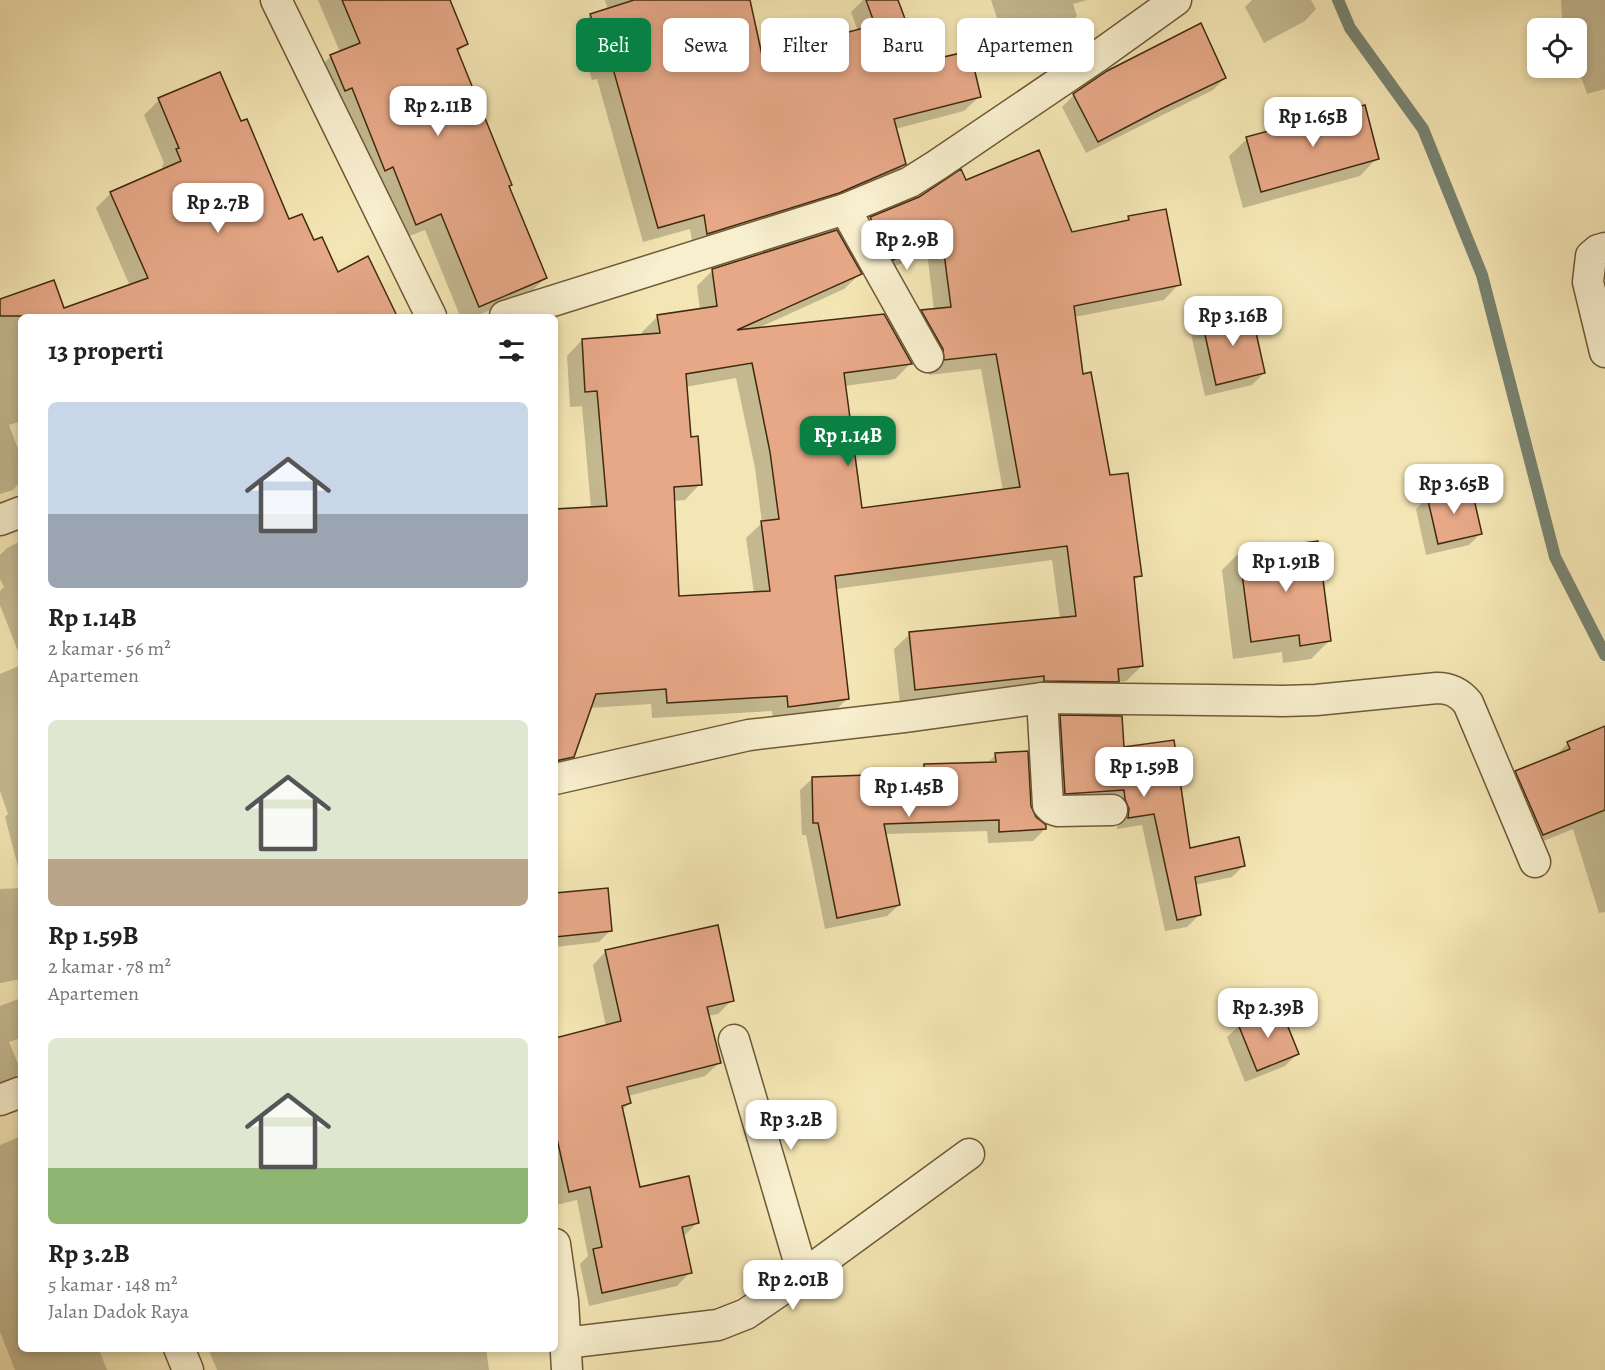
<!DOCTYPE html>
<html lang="id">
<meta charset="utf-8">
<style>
body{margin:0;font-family:Alegreya,serif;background:#f6f6f6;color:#222;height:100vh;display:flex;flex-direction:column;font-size:22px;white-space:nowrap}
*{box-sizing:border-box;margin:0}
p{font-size:20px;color:#767676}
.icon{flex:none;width:33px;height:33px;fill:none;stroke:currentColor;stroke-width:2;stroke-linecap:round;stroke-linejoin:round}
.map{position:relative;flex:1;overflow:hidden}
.sheet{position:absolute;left:18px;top:314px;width:540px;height:1038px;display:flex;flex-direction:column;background:#fff;border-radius:9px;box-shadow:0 3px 9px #0003}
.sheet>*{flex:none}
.banner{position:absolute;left:576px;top:18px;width:570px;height:54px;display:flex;gap:12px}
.tools{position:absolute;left:1527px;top:18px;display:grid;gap:12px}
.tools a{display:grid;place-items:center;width:60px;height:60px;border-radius:9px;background:#fff;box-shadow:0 3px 9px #0003;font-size:30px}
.price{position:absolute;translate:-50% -51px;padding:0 14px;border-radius:12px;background:#fff;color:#222;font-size:20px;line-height:39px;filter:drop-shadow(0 2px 3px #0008)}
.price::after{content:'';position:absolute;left:50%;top:36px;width:18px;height:14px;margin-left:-9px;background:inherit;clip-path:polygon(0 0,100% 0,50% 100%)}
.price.current{background:#0b8043;color:#fff}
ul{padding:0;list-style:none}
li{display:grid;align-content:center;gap:12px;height:318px;padding:0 30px}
li span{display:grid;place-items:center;height:186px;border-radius:9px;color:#555}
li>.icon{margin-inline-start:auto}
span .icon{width:108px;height:108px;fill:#fffc;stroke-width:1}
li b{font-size:26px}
h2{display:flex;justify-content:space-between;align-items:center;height:72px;padding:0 30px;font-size:26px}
.tag{padding:0 21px;border-radius:9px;background:#fff;box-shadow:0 3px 9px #0003;font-size:21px;line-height:54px}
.tag.current{background:#0b8043;color:#fff}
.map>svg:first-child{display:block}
.shadow{fill:#0003;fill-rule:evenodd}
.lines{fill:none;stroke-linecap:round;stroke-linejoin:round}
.stream{stroke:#788371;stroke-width:12}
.building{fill:#e6a887;stroke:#412a0f;stroke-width:1.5;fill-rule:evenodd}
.street-casing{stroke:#6e5938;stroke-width:33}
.street{stroke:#f8efce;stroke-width:30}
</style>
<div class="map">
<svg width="1605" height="1370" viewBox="0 0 1605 1370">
<rect width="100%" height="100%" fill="#f4e6b4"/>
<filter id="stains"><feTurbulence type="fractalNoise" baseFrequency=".00333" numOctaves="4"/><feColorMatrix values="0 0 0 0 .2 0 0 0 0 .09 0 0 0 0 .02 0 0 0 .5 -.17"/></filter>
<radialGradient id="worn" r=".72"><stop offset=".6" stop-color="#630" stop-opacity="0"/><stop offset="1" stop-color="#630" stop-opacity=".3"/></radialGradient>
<!-- shadow -->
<g class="shadow">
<path d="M 318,0 L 452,0 L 450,2 L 467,43 L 457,53 L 508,187 L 545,278 L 529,294 L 476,316 L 460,316 L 425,230 L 399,240 L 314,73 L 331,56 L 340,52 Z"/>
<path d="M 605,0 L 748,0 L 761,57 L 858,31 L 851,12 L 863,0 L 896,0 L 920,64 L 979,97 L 964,111 L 895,129 L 904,164 L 889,179 L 693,248 L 690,229 L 643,242 L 597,79 L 592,80 L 577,30 L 591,15 L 608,10 Z"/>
<path d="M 991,0 L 1087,0 L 1073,4 L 1077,16 L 1065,28 L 1037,37 L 1034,29 L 1004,39 Z"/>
<path d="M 1252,0 L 1311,0 L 1316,9 L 1305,21 L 1264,43 L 1245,7 Z"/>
<path d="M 1561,0 L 1605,0 L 1605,89 L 1587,94 L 1576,62 L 1576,28 L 1565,28 L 1562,19 Z"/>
<path d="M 1225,78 L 1213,90 L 1086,153 L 1062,107 L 1074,95 Z"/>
<path d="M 159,100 L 240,123 L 289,221 L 313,242 L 337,274 L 368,258 L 395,316 L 21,316 L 21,421 L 9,425 L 21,457 L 21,481 L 13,490 L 0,494 L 0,301 L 63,310 L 130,286 L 96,208 L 111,193 L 164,170 L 162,166 L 164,163 L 144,115 Z"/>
<path d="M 1247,139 L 1377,158 L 1360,176 L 1243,208 L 1229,156 Z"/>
<path d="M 965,182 L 1071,234 L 1124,223 L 1129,218 L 1179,284 L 1164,300 L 1074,317 L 1082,376 L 1108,477 L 1140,575 L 1133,582 L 1142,666 L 1126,681 L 1117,682 L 1102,697 L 900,704 L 894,649 L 910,634 L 1060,619 L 1052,560 L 835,589 L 847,699 L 832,714 L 773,721 L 772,711 L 652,718 L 651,704 L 589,708 L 572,756 L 555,772 L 555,511 L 591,508 L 582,406 L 570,407 L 567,356 L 582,340 L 643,336 L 642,332 L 658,316 L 700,310 L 697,286 L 713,270 L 860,274 L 844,289 L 756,329 L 910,364 L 895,379 L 845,386 L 861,510 L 1003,491 L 981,369 L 929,375 L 928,365 L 907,327 L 922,311 L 934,310 L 927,252 L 877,274 L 855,234 L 870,219 L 920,198 ZM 736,378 L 755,468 L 762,523 L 746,538 L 754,593 L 678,597 L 673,501 L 685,500 L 700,484 L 689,438 L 685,387 Z"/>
<path d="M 1203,322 L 1264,373 L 1252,385 L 1205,396 L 1191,334 Z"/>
<path d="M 1428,497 L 1481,533 L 1469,545 L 1426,555 L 1416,509 Z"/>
<path d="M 21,541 L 21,659 L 0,605 L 0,591 L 4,587 L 0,579 L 0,555 L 7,548 Z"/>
<path d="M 1240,552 L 1329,641 L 1311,659 L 1283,663 L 1282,652 L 1233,659 L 1222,570 Z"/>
<path d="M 21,665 L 21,878 L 5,817 L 8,814 L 0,791 L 0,674 Z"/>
<path d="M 1061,717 L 1123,749 L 1189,850 L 1244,865 L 1232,877 L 1194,885 L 1199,915 L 1187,927 L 1165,931 L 1142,825 L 1117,829 L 1118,822 L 1053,805 L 1049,729 Z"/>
<path d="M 1605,728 L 1605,912 L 1599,913 L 1573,829 L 1531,846 L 1504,784 L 1516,772 L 1556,755 L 1568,743 Z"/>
<path d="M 996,754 L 1029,806 L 1035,818 L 1045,829 L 1033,841 L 988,843 L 987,831 L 885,834 L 899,905 L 887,916 L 825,929 L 806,835 L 802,835 L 800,790 L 812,779 L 915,775 L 924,766 L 987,764 Z"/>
<path d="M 21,888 L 21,979 L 0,983 L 0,889 Z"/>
<path d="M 555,895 L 611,930 L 599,942 L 555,947 Z"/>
<path d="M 606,951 L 732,1000 L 718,1014 L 707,1016 L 719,1063 L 705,1076 L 628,1096 L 629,1103 L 622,1111 L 639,1189 L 697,1223 L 684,1236 L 690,1272 L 677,1286 L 589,1306 L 580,1264 L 588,1256 L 577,1200 L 556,1205 L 555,1201 L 555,1039 L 606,1026 L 593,965 Z"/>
<path d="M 21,998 L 21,1038 L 9,1042 L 21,1071 L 6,1086 L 0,1089 L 0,1006 Z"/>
<path d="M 1239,1026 L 1297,1054 L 1285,1066 L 1245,1082 L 1227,1037 Z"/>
<path d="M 21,1136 L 21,1348 L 103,1348 L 100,1352 L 107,1370 L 15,1370 L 0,1332 L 0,1145 Z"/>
<path d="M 208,1348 L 486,1348 L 489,1370 L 217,1370 Z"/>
</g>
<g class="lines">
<!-- stream -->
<path class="stream" d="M 1338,0 L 1350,28 L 1423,129 L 1482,275 L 1555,557 L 1605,655"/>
</g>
<!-- building -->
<g class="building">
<path d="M 342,0 L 450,0 L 468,44 L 457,49 L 512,185 L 509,186 L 547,278 L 479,307 L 441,214 L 416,225 L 393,167 L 385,171 L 352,88 L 345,91 L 330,55 L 360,43 Z"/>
<path d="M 634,0 L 750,0 L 762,55 L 875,25 L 866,0 L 898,0 L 921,62 L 970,51 L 981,97 L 894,119 L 906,164 L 839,193 L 707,234 L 704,215 L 658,228 L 612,65 L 607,67 L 590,14 Z"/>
<path d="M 1201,23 L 1226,78 L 1161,109 L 1098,142 L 1073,94 L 1107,71 Z"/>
<path d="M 220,72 L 241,121 L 247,119 L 289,219 L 302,214 L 314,240 L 322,237 L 338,272 L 368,256 L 397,316 L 0,316 L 0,299 L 54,280 L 64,308 L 148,278 L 110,192 L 181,161 L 176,149 L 179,148 L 158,98 Z"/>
<path d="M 1365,105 L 1379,159 L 1261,192 L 1246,137 Z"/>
<path d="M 1039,150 L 1072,232 L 1129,220 L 1128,216 L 1166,209 L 1181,285 L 1074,306 L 1083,374 L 1091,372 L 1110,475 L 1128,473 L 1142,576 L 1134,577 L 1143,666 L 1118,669 L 1119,682 L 1044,681 L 1044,676 L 915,690 L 909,632 L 1076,616 L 1067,546 L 835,576 L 849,699 L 788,707 L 787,696 L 667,703 L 666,689 L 596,694 L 574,757 L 555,761 L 555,509 L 607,506 L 597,391 L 585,392 L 582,339 L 660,333 L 657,315 L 717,306 L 712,269 L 837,230 L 862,274 L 737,330 L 884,314 L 912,364 L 844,373 L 862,508 L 1020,487 L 996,354 L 944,360 L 943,349 L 921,310 L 951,307 L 942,238 L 893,260 L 870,217 L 919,197 L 961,169 L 966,180 ZM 752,363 L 770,452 L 779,519 L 761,521 L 770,591 L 679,596 L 674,487 L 702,485 L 698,436 L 691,437 L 686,374 Z"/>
<path d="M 1251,310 L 1265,373 L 1216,385 L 1202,321 Z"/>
<path d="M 1471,486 L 1482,534 L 1438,544 L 1427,496 Z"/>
<path d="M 1318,541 L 1331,641 L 1300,646 L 1299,635 L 1251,642 L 1239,551 Z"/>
<path d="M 1060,715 L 1122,716 L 1124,747 L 1174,740 L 1190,848 L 1239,837 L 1245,866 L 1195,877 L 1201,915 L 1177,920 L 1154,814 L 1128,818 L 1129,809 L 1125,799 L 1124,790 L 1065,794 Z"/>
<path d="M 1605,726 L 1605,810 L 1543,835 L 1515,771 L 1570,749 L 1567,742 Z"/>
<path d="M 1028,751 L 1031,806 L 1036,817 L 1046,825 L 1046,829 L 999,832 L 999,820 L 884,824 L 900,905 L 837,918 L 818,823 L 813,823 L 812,777 L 924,773 L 924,764 L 996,762 L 995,753 Z"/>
<path d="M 608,888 L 612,931 L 555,937 L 555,893 Z"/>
<path d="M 718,925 L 734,1001 L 707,1007 L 721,1063 L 627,1087 L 631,1103 L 622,1106 L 640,1187 L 689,1176 L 699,1223 L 682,1227 L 692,1273 L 602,1293 L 593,1249 L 602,1247 L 590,1187 L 569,1192 L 555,1130 L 555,1038 L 621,1021 L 605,950 Z"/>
<path d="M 1280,1007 L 1299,1054 L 1257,1071 L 1238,1024 Z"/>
</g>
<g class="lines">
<defs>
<g id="street">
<path d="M 276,0 L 431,316"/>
<path d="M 845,209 L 928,357"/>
<path d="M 1605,248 L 1598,250 L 1591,256 L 1588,282 L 1605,352"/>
<path d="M 505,316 L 845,209 L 910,182 L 937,165 L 1098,56 L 1176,0"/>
<path d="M 0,520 L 21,512"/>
<path d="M 1042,698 L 1048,805 L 1052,809 L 1058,811 L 1112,810"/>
<path d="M 555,779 L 749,735 L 904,717 L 1042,698 L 1283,701 L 1316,700 L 1437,688 C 1450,688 1459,692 1468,703 L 1535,862"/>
<path d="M 734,1040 L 803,1275"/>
<path d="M 0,1100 L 21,1092"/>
<path d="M 555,1244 L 563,1300 L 567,1370"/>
<path d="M 565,1343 L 718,1325 L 746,1314 L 803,1275 L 969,1154"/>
<path d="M 179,1348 L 188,1370"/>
</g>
</defs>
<!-- street casing -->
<use href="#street" class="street-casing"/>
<!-- street -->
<use href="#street" class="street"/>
</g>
<rect width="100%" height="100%" filter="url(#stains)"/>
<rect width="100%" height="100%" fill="url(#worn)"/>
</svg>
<div class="tools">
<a><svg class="icon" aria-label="locate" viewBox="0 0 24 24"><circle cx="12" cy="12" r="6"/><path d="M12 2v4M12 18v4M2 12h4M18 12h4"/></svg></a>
</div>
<b class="price" style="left:438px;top:137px">Rp 2.11B</b>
<b class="price" style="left:1313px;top:148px">Rp 1.65B</b>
<b class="price" style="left:218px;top:234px">Rp 2.7B</b>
<b class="price" style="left:907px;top:271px">Rp 2.9B</b>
<b class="price" style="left:1233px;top:347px">Rp 3.16B</b>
<b class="price current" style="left:848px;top:467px">Rp 1.14B</b>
<b class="price" style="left:1454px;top:515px">Rp 3.65B</b>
<b class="price" style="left:1286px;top:593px">Rp 1.91B</b>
<b class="price" style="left:1144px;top:798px">Rp 1.59B</b>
<b class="price" style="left:909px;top:818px">Rp 1.45B</b>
<b class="price" style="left:1268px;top:1039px">Rp 2.39B</b>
<b class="price" style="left:791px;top:1151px">Rp 3.2B</b>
<b class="price" style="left:793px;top:1311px">Rp 2.01B</b>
<div class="banner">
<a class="tag current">Beli</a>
<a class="tag">Sewa</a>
<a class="tag">Filter</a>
<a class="tag">Baru</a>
<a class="tag">Apartemen</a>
</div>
<section class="sheet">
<h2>13 properti<svg class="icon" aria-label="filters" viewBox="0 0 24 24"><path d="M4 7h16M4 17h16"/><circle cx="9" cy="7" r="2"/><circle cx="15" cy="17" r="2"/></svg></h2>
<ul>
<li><span style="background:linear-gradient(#c9d6e8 60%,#9aa5b1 0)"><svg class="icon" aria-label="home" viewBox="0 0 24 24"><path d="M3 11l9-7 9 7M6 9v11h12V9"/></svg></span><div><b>Rp 1.14B</b><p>2 kamar · 56 m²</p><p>Apartemen</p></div></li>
<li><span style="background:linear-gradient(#dfe7d0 75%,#b9a48a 0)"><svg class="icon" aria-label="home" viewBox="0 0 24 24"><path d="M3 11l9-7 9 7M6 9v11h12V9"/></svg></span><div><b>Rp 1.59B</b><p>2 kamar · 78 m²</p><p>Apartemen</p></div></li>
<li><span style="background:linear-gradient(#dfe7d0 70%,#8fb573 0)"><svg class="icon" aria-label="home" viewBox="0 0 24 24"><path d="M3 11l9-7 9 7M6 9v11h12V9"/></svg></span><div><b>Rp 3.2B</b><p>5 kamar · 148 m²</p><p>Jalan Dadok Raya</p></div></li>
</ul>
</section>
</div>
